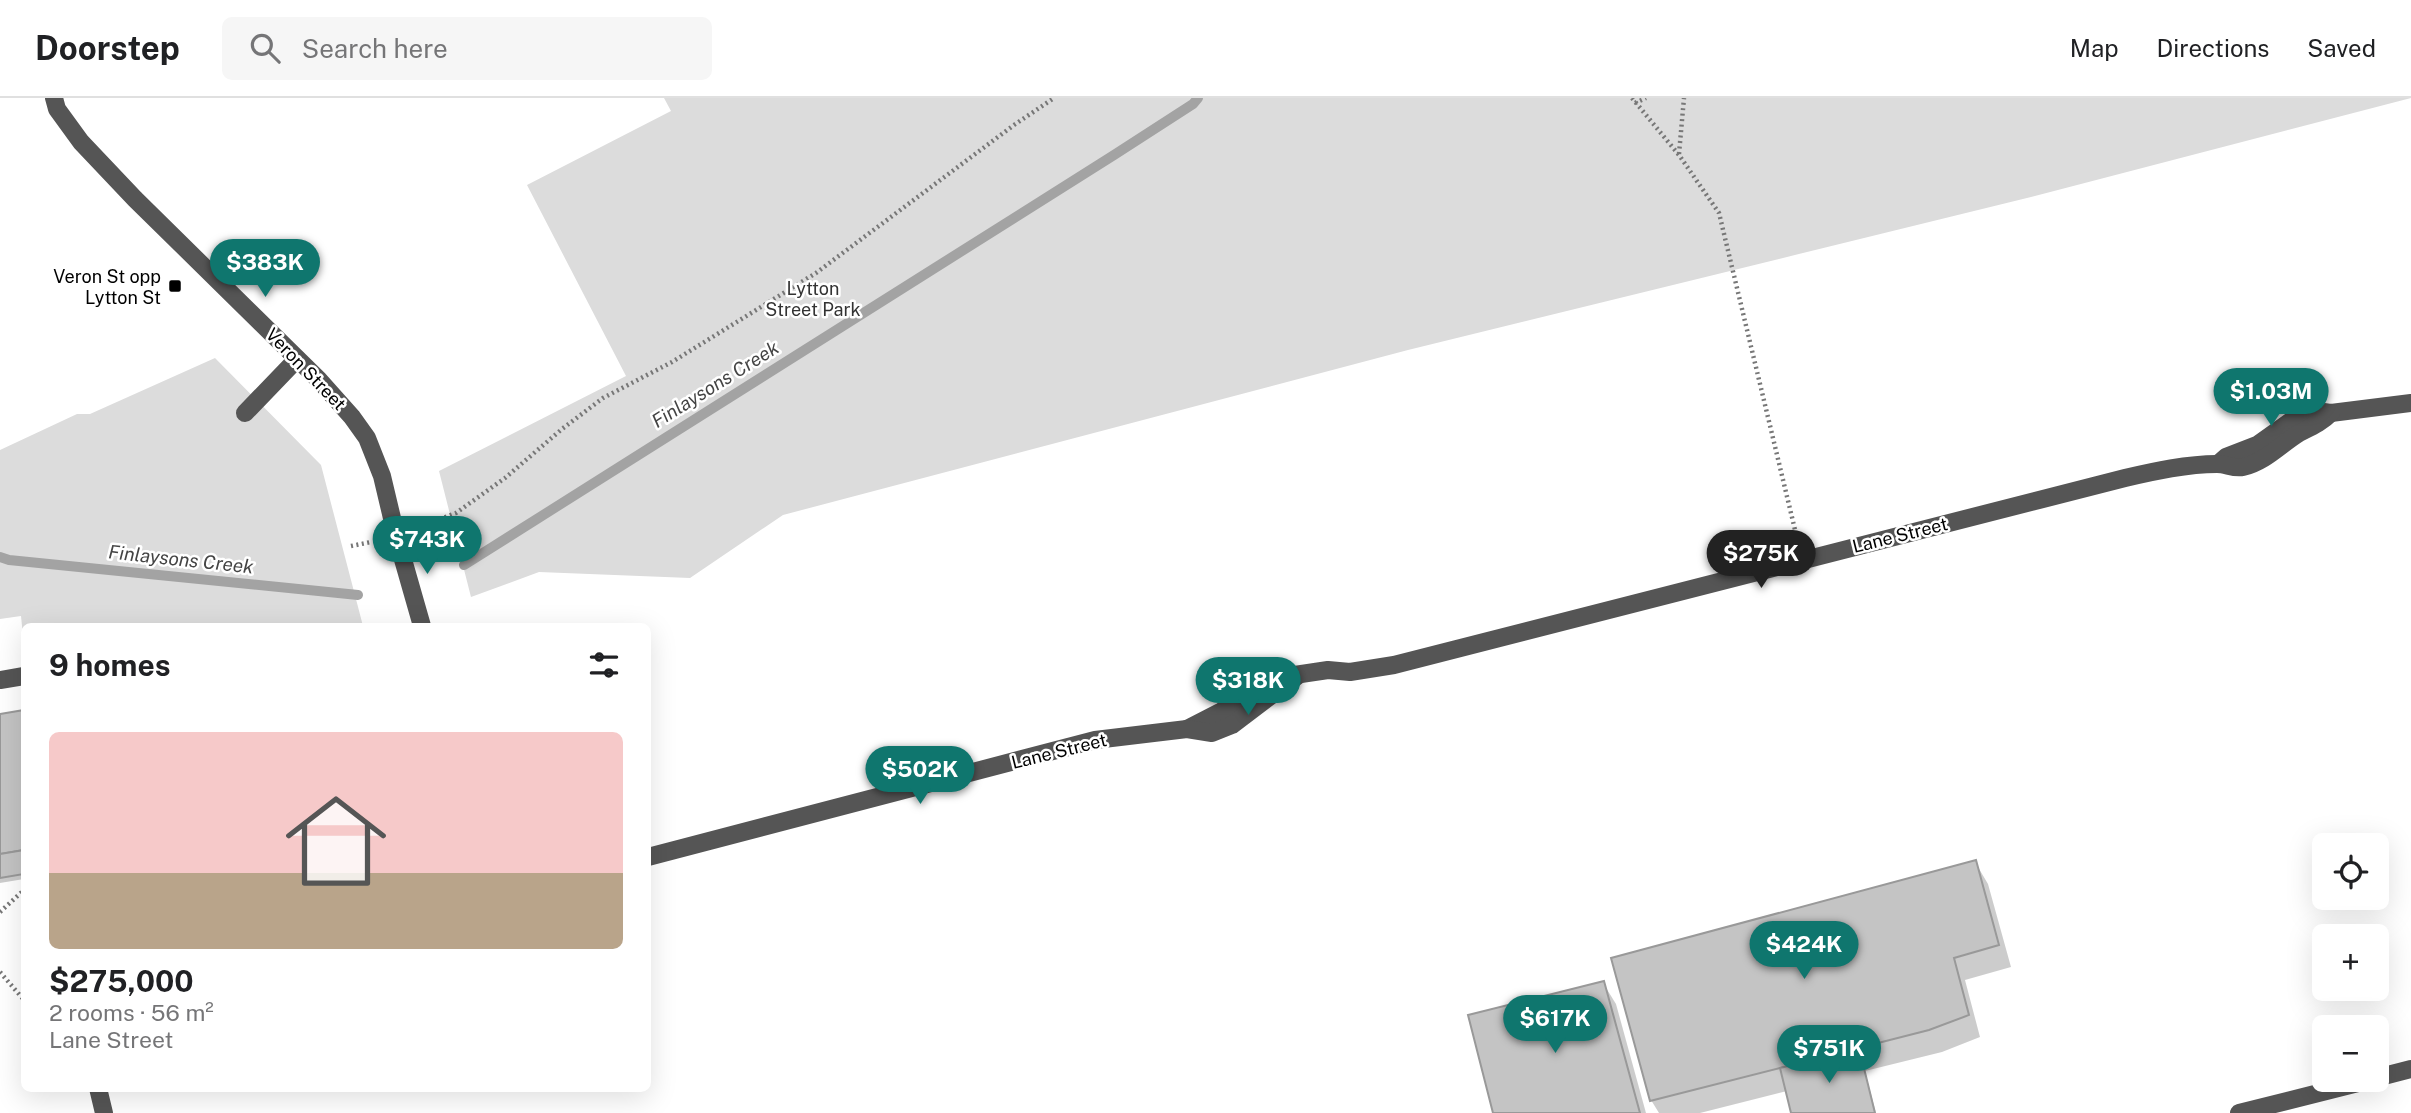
<!DOCTYPE html>
<meta charset="utf-8">
<style>
body{margin:0;font-family:"Public Sans",sans-serif;background:#f6f6f6;color:#202124;height:100vh;display:flex;flex-direction:column;font-size:26px;white-space:nowrap}
*{box-sizing:border-box;margin:0}
p{font-size:23px;color:#757577}
.icon{flex:none;width:38px;height:38px;fill:none;stroke:currentColor;stroke-width:2;stroke-linecap:round;stroke-linejoin:round}
.map{position:relative;flex:1;overflow:hidden}
.drawer{position:absolute;left:21px;top:525px;width:630px;height:469px;display:flex;flex-direction:column;background:#fff;border-radius:10px;box-shadow:0 7px 28px #0002}
.drawer>*{flex:none}
.fabs{position:absolute;left:2312px;top:735px;display:grid;gap:14px}
.fabs a{display:grid;place-items:center;width:77px;height:77px;border-radius:10px;background:#fff;box-shadow:0 7px 28px #0002;font-size:35px}
.price{position:absolute;translate:-50% -60px;padding:0 16px;border-radius:24px;background:#0f766e;color:#fff;font-size:23px;line-height:46px;filter:drop-shadow(0 2px 4px #0008)}
.price::after{content:'';position:absolute;left:50%;top:42px;width:21px;height:16px;margin-left:-10px;background:inherit;clip-path:polygon(0 0,100% 0,50% 100%)}
.price.selected{background:#222;color:#fff}
ul{padding:0;list-style:none}
li{display:grid;align-content:center;gap:14px;height:371px;padding:0 28px}
li span{display:grid;place-items:center;height:217px;border-radius:10px;color:#555}
li>.icon{margin-inline-start:auto}
span .icon{width:126px;height:126px;fill:#fffc;stroke-width:1}
li b{font-size:30px}
h2{display:flex;justify-content:space-between;align-items:center;height:84px;padding:0 28px;font-size:30px}
header{display:flex;align-items:center;gap:42px;box-sizing:border-box;height:98px;padding:0 35px;background:#fff;border-bottom:2px solid #e0e0e0}
header strong{font-size:33px}
nav{display:flex;gap:38px;margin-inline-start:auto;font-size:24px}
.search{width:490px;height:63px;background:#f6f6f6;display:flex;align-items:center;gap:18px;box-sizing:border-box;padding:0 24px;border-radius:10px;color:#757577;font-size:26px}
.map>svg:first-child{display:block}
.green{fill:#dcdcdc}
.shadow{fill:#0003}
.lines{fill:none;stroke-linecap:round;stroke-linejoin:round}
.stream{stroke:#a3a3a3;stroke-width:10}
.building{fill:#c4c4c4;stroke:#999;stroke-width:2}
.path{stroke:#777;stroke-width:4.5;stroke-dasharray:2 3.5;stroke-linecap:butt}
.minor{stroke:#555;stroke-width:18}
.poi-dot{fill:#000;stroke:#fff;stroke-width:2.5}
.labels{text-anchor:middle;dominant-baseline:central;stroke-width:5;stroke-linejoin:round;paint-order:stroke}
.poi-label{font-size:18px;fill:#000;stroke:#fff;text-anchor:end}
.park-label{font-size:18px;fill:#333;stroke:#fff}
.street-label{font-size:18px;fill:#000;stroke:#fff}
.water-label{font-size:19px;font-style:italic;fill:#444;stroke:#fff}
</style>
<header>
<strong>Doorstep</strong>
<div class="search"><svg class="icon" aria-label="search" viewBox="0 0 24 24"><circle cx="10" cy="10" r="6"/><path d="M15 15l6 6"/></svg>Search here</div>
<nav><a>Map</a><a>Directions</a><a>Saved</a></nav>
</header>
<div class="map">
<svg width="2411" height="1015" viewBox="0 0 2411 1015">
<rect width="100%" height="100%" fill="#fff"/>
<!-- green -->
<g class="green">
<path d="M 664,0 L 2411,0 L 2031,99 L 1408,252 L 783,417 L 690,480 L 539,474 L 471,499 L 439,373 L 626,278 L 527,87 L 671,13 Z"/>
<path d="M 215,260 L 321,367 L 363,528 L 24,528 L 24,548 L 21,518 L 0,521 L 0,352 L 77,316 L 90,316 Z"/>
</g>
<!-- shadow -->
<g class="shadow">
<path d="M 24,614 L 24,781 L 0,785 L 0,618 Z"/>
<path d="M 1975,764 L 1988,786 L 2011,869 L 1965,882 L 1980,939 L 1942,954 L 1865,973 L 1876,1015 L 1793,1015 L 1787,993 L 1700,1015 L 1659,1015 L 1651,1002 Z"/>
<path d="M 1603,885 L 1616,906 L 1646,1015 L 1495,1015 Z"/>
</g>
<g class="lines">
<!-- stream -->
<g class="stream">
<path d="M 0,459 L 9,462 L 358,497"/>
<path d="M 464,467 L 1114,57 L 1193,6 L 1198,0"/>
</g>
</g>
<!-- building -->
<g class="building">
<path d="M 24,612 L 24,752 L 0,756 L 0,616 Z"/>
<path d="M 24,752 L 24,776 L 0,780 L 0,756 Z"/>
<path d="M 1976,762 L 1999,847 L 1954,860 L 1969,917 L 1929,932 L 1650,1003 L 1611,860 Z"/>
<path d="M 1604,883 L 1640,1015 L 1493,1015 L 1468,917 Z"/>
<path d="M 1859,950 L 1875,1015 L 1791,1015 L 1780,970 Z"/>
</g>
<g class="lines">
<!-- path -->
<g class="path">
<path d="M 1632,0 L 1679,57 L 1719,115 L 1796,436"/>
<path d="M 1635,5 L 1646,0"/>
<path d="M 1679,56 L 1684,0"/>
<path d="M 419,429 L 456,415 L 505,380 L 562,331 L 603,300 L 672,264 L 816,175 L 1014,27 L 1054,0"/>
<path d="M 351,448 L 371,444"/>
<path d="M 0,814 L 24,792"/>
<path d="M 0,874 L 24,902"/>
</g>
<!-- minor -->
<g class="minor">
<path d="M 54,0 L 57,11 L 81,44 L 135,101 L 319,282 L 352,319 L 367,340 L 382,378 L 396,437 L 422,528"/>
<path d="M 245,315 L 297,261"/>
<path d="M 2218,366 L 2226,359 L 2257,347 L 2295,320 L 2316,313 L 2331,315 L 2411,305"/>
<path d="M 0,582 L 24,578"/>
<path d="M 1187,631 L 1222,613 L 1268,581 L 1328,572 L 1350,574 L 1394,567 L 2125,380 C 2155,373 2187,366 2217,366 C 2226,366 2234,371 2243,369 C 2265,364 2281,346 2299,335 C 2311,329 2321,325 2331,315"/>
<path d="M 648,759 L 1095,642 L 1187,631 L 1212,635 L 1232,627 L 1297,578"/>
<path d="M 2376,980 L 2411,971"/>
<path d="M 98,990 L 104,1015"/>
<path d="M 2239,1015 L 2370,982"/>
</g>
</g>
<!-- markers -->
<rect class="poi-dot" x="168" y="181" width="14" height="14" rx="3.5"/>
<g class="labels">
<!-- poi labels -->
<g class="poi-label">
<text x="161" y="178">Veron St opp<tspan x="161" dy="21">Lytton St</tspan></text>
</g>
<!-- park labels -->
<g class="park-label">
<text x="813" y="190">Lytton<tspan x="813" dy="21">Street Park</tspan></text>
</g>
<!-- street labels -->
<g class="street-label">
<text transform="translate(306 271) rotate(46)">Veron Street</text>
<text transform="translate(1900 437) rotate(-14)">Lane Street</text>
<text transform="translate(1059 653) rotate(-14)">Lane Street</text>
</g>
<!-- water labels -->
<g class="water-label">
<text transform="translate(715 286) rotate(-32)">Finlaysons Creek</text>
<text transform="translate(181 461) rotate(6)">Finlaysons Creek</text>
</g>
</g>
</svg>
<div class="fabs">
<a><svg class="icon" aria-label="locate" viewBox="0 0 24 24"><circle cx="12" cy="12" r="6"/><path d="M12 2v4M12 18v4M2 12h4M18 12h4"/></svg></a>
<a>+</a>
<a>−</a>
</div>
<b class="price" style="left:265px;top:201px">$383K</b>
<b class="price" style="left:2271px;top:330px">$1.03M</b>
<b class="price" style="left:427px;top:478px">$743K</b>
<b class="price selected" style="left:1761px;top:492px">$275K</b>
<b class="price" style="left:1248px;top:619px">$318K</b>
<b class="price" style="left:920px;top:708px">$502K</b>
<b class="price" style="left:1804px;top:883px">$424K</b>
<b class="price" style="left:1555px;top:957px">$617K</b>
<b class="price" style="left:1829px;top:987px">$751K</b>
<section class="drawer">
<h2>9 homes<svg class="icon" aria-label="filters" viewBox="0 0 24 24"><path d="M4 7h16M4 17h16"/><circle cx="9" cy="7" r="2"/><circle cx="15" cy="17" r="2"/></svg></h2>
<ul>
<li><span style="background:linear-gradient(#f6c9c9 65%,#b9a48a 0)"><svg class="icon" aria-label="home" viewBox="0 0 24 24"><path d="M3 11l9-7 9 7M6 9v11h12V9"/></svg></span><div><b>$275,000</b><p>2 rooms · 56 m²</p><p>Lane Street</p></div></li>
</ul>
</section>
</div>
